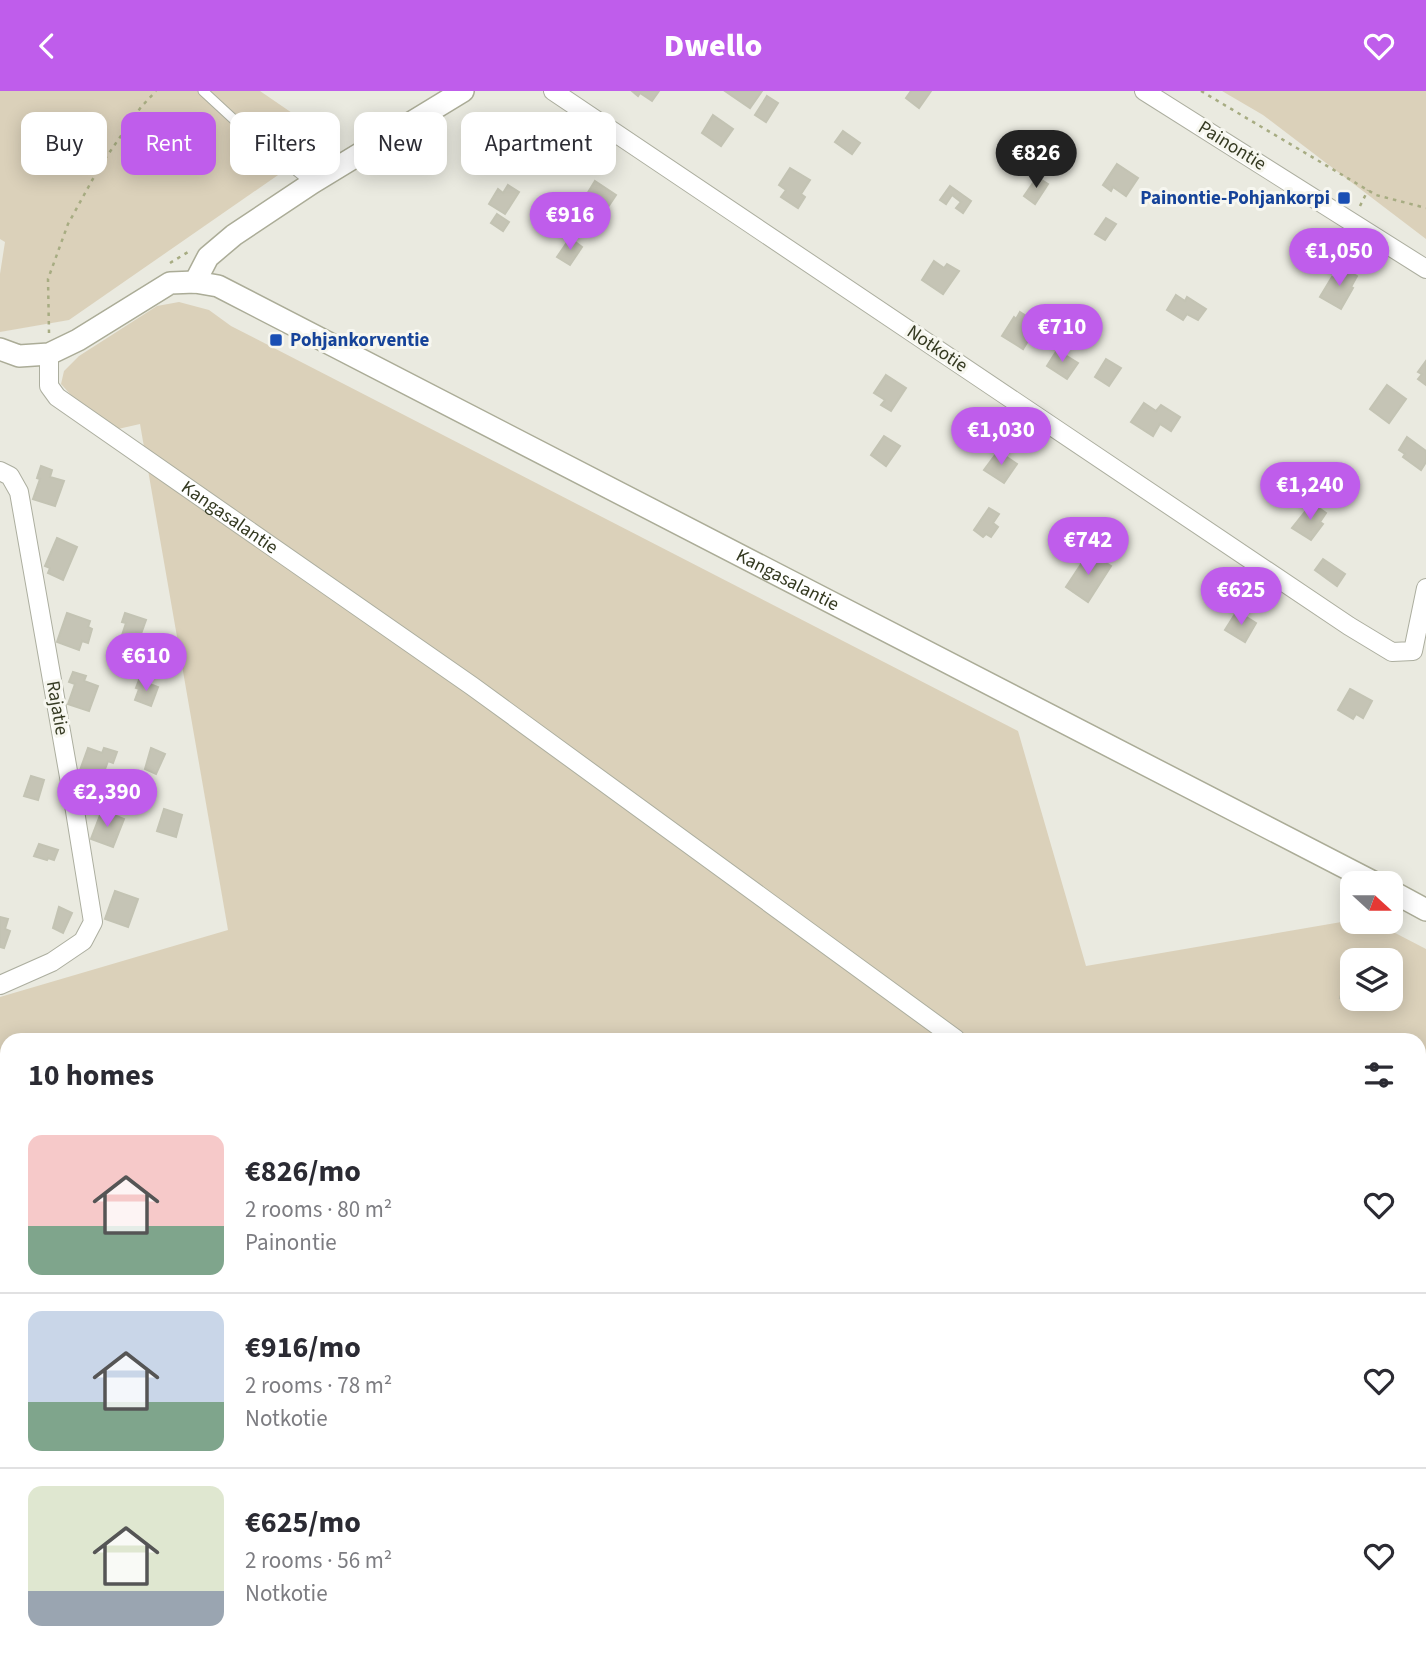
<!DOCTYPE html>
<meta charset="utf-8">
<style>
body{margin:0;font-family:"Source Sans 3",sans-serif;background:#f2f2f3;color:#2b2b33;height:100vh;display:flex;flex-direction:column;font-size:26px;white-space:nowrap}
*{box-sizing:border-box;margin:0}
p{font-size:23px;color:#7c7c81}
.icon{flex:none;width:38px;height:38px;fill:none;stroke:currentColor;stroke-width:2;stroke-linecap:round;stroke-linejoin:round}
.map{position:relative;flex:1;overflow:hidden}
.details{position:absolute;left:0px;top:942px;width:1426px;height:625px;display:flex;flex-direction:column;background:#fff;border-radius:21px 21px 0 0;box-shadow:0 4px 18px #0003}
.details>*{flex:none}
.top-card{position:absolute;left:21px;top:21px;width:700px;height:63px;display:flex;gap:14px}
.needle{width:46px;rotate:111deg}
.tools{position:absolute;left:1340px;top:780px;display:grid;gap:14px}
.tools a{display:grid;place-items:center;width:63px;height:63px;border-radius:14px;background:#fff;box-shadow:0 4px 18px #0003;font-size:35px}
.price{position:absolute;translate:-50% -60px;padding:0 16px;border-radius:24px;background:#bf5deb;color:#fff;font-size:23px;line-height:46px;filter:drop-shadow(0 2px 4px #0008)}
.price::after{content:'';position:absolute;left:50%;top:42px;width:21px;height:16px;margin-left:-10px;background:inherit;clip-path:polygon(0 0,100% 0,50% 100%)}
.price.current{background:#222;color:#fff}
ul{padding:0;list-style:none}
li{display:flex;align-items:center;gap:21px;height:175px;padding:0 28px}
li+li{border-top:2px solid #e1e1e2}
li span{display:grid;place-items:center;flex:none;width:196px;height:140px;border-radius:14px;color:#555}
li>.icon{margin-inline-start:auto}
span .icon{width:84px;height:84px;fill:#fffc;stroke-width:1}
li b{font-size:30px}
h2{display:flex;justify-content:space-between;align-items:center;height:84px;padding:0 28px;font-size:30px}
.chip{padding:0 24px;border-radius:14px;background:#fff;box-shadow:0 4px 18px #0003;font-size:24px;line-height:63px}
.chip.current{background:#bf5deb;color:#fff}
header{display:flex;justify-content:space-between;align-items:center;height:91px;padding:0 28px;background:#bf5deb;color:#fff;font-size:32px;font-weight:800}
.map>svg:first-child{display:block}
.green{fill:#dbd1ba;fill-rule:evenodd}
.building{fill:#c5c4b5;stroke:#c3c3b3;stroke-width:2}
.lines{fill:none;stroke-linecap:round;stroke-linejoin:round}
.lane-casing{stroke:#acae9f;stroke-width:11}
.street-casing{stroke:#acae9f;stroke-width:20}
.secondary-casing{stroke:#abac97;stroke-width:24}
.path{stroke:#a7ac82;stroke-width:2.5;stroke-dasharray:3.5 5;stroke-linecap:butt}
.lane{stroke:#fff;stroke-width:9}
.street{stroke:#fff;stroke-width:18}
.secondary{stroke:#fff;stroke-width:21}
.transit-dot{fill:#1a4fb4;stroke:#f7f7f0;stroke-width:2.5}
.labels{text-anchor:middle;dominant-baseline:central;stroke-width:6;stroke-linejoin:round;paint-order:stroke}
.street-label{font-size:19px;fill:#353a22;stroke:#f7f7f0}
.transit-label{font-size:19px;font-weight:bold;fill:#164399;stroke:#f7f7f0;text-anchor:end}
</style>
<header><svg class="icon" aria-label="back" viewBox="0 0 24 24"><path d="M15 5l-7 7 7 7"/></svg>Dwello<svg class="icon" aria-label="heart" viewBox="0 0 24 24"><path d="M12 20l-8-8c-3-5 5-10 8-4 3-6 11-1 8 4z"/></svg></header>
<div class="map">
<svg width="1426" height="1566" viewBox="0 0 1426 1566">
<rect width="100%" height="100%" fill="#eaeae0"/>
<!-- green -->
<g class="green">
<path d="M 0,0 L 260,0 L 330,48 L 69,229 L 0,241 L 0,183 L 5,151 L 0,148 Z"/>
<path d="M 1222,0 L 1426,0 L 1426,148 L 1263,24 Z"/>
<path d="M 179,211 L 209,219 L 231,235 L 1018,640 L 1086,875 L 1353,829 L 1353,831 L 1374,831 L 1426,858 L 1426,1033 L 1419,1033 L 1419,948 L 7,948 L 7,985 L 0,983 L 0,906 L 228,839 L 140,333 L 118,338 L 71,304 L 61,293 L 64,280 L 79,265 L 157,215 ZM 1353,870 L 1391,870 L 1391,908 L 1353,908 Z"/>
<path d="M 1426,1105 L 1426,1258 L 1419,1254 L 1419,1107 Z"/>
<path d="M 7,1226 L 7,1407 L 0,1401 L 0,1246 Z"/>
<path d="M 192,1559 L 1197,1559 L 1193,1566 L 200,1566 Z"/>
</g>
<!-- building -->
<g class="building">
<path d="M 632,0 L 659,0 L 652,10 L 640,2 L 638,5 Z"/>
<path d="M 725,0 L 762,0 L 750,17 Z"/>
<path d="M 911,0 L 931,0 L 919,17 L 906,7 Z"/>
<path d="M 767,5 L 778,12 L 766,31 L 755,24 Z"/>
<path d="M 713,24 L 733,38 L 721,55 L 702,42 Z"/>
<path d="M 500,27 L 517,38 L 504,59 L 498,55 L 500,51 L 489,44 Z"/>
<path d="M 843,40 L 860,52 L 852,63 L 835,51 Z"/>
<path d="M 1117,73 L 1138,87 L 1126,105 L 1113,96 L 1111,100 L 1103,94 Z"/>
<path d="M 790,77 L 810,89 L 801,103 L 805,106 L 798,117 L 781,106 L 786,99 L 779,94 Z"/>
<path d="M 1037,86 L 1048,93 L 1035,113 L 1024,105 Z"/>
<path d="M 595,90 L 616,104 L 604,122 L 592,115 L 590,119 L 581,113 Z"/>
<path d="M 508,94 L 519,101 L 505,123 L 489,113 L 498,98 L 503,102 Z"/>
<path d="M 950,95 L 971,110 L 963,122 L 956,117 L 961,111 L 952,104 L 946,113 L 940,109 Z"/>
<path d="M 497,123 L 509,131 L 503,140 L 491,132 Z"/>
<path d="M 1106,127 L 1116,133 L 1105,149 L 1095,143 Z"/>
<path d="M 570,147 L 582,156 L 570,174 L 557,166 Z"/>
<path d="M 934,170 L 944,177 L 947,173 L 959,180 L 943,203 L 922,189 Z"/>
<path d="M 1342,176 L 1357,185 L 1351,196 L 1353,197 L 1341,218 L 1320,206 L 1332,186 L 1335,187 Z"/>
<path d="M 1176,204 L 1185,210 L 1187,206 L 1206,218 L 1198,229 L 1187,223 L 1183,229 L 1167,219 Z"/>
<path d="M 1020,221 L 1031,228 L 1026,235 L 1034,240 L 1023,258 L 1002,245 L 1014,226 L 1016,228 Z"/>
<path d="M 1057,259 L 1078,272 L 1067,288 L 1047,275 Z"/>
<path d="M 1106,268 L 1121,277 L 1109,295 L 1095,286 Z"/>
<path d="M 1426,270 L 1426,294 L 1418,288 L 1422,283 L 1418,281 Z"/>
<path d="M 886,284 L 906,297 L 891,320 L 881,314 L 885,309 L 874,302 Z"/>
<path d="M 1387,294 L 1406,308 L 1389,332 L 1370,318 Z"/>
<path d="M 1144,312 L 1156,320 L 1161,314 L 1180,326 L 1171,340 L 1160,333 L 1153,345 L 1131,331 Z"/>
<path d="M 884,345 L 900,355 L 886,375 L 871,364 Z"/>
<path d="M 1407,346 L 1426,360 L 1426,371 L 1421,379 L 1403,366 L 1405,363 L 1399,359 Z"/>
<path d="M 998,360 L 1017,373 L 1004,392 L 984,379 Z"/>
<path d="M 41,375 L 52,379 L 50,386 L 64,390 L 55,415 L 33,408 L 40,388 L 37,387 Z"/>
<path d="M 1312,412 L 1326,422 L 1320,431 L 1323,433 L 1311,449 L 1292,437 Z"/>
<path d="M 989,417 L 999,423 L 993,432 L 998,436 L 991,446 L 986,443 L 983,446 L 974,439 Z"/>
<path d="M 57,447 L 77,456 L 63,489 L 48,482 L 50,477 L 45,475 Z"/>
<path d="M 1089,461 L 1111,475 L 1088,511 L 1066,496 Z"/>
<path d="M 1323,468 L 1345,483 L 1337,495 L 1315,479 Z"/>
<path d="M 1237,520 L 1256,532 L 1245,551 L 1225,539 Z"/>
<path d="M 67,522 L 90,530 L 88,536 L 92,538 L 88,552 L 82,550 L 79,559 L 57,551 Z"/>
<path d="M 125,522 L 146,529 L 141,543 L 136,541 L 134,548 L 122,544 L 126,532 L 122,531 Z"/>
<path d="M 73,581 L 86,585 L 84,590 L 98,595 L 89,620 L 68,613 L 75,593 L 69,591 Z"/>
<path d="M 139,589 L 158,596 L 151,615 L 135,609 L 139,598 L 136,597 Z"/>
<path d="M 1350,598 L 1372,610 L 1363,627 L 1356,623 L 1353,628 L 1338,619 Z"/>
<path d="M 88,657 L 102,662 L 104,657 L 117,661 L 113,672 L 108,670 L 101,689 L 79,682 Z"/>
<path d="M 151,657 L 165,663 L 156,683 L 145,678 Z"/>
<path d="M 31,685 L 44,689 L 38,709 L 24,705 Z"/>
<path d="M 164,718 L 182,724 L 176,746 L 157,740 Z"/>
<path d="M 102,719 L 124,728 L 113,756 L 91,748 Z"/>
<path d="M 39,753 L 58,759 L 54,769 L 48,767 L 47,769 L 34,765 Z"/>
<path d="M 115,800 L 138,808 L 128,836 L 105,828 Z"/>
<path d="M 59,816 L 72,822 L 63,842 L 53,837 Z"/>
<path d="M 0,826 L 8,828 L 5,838 L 10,840 L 4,857 L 0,856 Z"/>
<path d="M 1346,888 L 1353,890 L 1353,908 L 1366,908 L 1364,914 L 1340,907 Z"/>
<path d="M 0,1010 L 7,1013 L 0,1039 Z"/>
<path d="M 1419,1558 L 1422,1561 L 1418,1566 L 1393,1566 L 1387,1560 Z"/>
<path d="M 10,1559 L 29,1559 L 24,1566 L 19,1566 Z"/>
<path d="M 1288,1559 L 1308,1559 L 1303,1566 L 1298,1566 Z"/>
</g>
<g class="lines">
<defs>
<path id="lane" d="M 203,0 L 242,36 L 310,91"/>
<g id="street">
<path d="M 553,0 L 1349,535 L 1392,561 L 1413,560 L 1426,497"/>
<path d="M 1144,0 L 1426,178"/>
<path id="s1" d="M 49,263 L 49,295 L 57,306 L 472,595 L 956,948"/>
<path d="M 0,380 L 10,385 L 19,401 L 75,720 L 93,831 L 83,850 L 52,871 L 0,894"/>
<path d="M 1419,1285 L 1426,1290"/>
<path d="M 1419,1493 L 1426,1486"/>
<path d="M 1342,1566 L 1349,1559"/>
</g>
<g id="secondary">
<path d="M 195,191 L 208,166 L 234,144 L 312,92 L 463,0"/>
<path id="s2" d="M 0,258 L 19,265 L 49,263 L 78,249 L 170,192 L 195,191 L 218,195 L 1377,793"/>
<path d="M 1391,800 L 1426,819"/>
</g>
</defs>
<!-- lane casing -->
<use href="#lane" class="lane-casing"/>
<!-- street casing -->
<use href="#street" class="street-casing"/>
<!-- secondary casing -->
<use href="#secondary" class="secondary-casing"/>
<!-- path -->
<g class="path">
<path d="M 1201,0 L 1376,104 L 1426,117"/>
<path d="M 1360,115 L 1368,99"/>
<path d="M 170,172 L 188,161"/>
<path d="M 49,242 L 48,188 L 68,133 L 100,75 L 141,16 L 156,0"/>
</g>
<!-- lane -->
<use href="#lane" class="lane"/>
<!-- street -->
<use href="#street" class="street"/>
<!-- secondary -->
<use href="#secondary" class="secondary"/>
</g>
<!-- markers -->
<g class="transit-dot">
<rect x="1337" y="100" width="14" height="14" rx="3.5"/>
<rect x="269" y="242" width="14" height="14" rx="3.5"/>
</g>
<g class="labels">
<!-- street labels -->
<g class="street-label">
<text transform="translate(1232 55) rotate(32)">Painontie</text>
<text transform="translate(937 258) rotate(34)">Notkotie</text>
<text stroke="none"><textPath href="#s1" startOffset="256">Kangasalantie</textPath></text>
<text stroke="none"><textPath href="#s2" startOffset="880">Kangasalantie</textPath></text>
<text transform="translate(57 617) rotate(80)">Rajatie</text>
</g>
<!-- transit labels -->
<g class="transit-label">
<text x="1330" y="107">Painontie-Pohjankorpi</text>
<text x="290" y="249" text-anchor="start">Pohjankorventie</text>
</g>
</g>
</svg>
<div class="tools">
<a><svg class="needle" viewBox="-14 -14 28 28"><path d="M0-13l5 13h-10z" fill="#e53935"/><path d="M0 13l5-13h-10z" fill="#7c7c81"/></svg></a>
<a><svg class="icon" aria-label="layers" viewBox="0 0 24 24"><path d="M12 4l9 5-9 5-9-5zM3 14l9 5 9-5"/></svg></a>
</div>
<b class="price current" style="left:1036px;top:99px">€826</b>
<b class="price" style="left:570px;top:161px">€916</b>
<b class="price" style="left:1339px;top:197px">€1,050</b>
<b class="price" style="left:1062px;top:273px">€710</b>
<b class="price" style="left:1001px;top:376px">€1,030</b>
<b class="price" style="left:1310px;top:431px">€1,240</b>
<b class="price" style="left:1088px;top:486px">€742</b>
<b class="price" style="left:1241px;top:536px">€625</b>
<b class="price" style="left:146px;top:602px">€610</b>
<b class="price" style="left:107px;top:738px">€2,390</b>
<div class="top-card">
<a class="chip">Buy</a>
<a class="chip current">Rent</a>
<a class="chip">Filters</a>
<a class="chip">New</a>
<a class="chip">Apartment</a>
</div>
<section class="details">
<h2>10 homes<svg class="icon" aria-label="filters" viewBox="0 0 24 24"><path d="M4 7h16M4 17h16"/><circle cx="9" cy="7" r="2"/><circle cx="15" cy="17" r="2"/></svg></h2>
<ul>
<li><span style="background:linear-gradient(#f6c9c9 65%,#7fa58c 0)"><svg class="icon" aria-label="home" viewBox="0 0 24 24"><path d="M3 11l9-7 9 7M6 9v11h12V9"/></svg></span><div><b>€826/mo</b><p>2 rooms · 80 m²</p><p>Painontie</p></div><svg class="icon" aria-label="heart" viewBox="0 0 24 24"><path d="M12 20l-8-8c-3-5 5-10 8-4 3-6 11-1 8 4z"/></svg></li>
<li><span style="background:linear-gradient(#c9d6e8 65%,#7fa58c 0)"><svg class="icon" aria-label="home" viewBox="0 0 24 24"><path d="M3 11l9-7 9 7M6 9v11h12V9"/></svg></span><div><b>€916/mo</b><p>2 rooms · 78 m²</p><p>Notkotie</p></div><svg class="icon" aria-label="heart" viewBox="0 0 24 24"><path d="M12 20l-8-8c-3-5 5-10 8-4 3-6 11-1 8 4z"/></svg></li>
<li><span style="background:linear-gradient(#dfe7d0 75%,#9aa5b1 0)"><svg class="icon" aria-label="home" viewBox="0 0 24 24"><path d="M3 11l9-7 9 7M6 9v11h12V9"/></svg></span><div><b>€625/mo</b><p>2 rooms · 56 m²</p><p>Notkotie</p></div><svg class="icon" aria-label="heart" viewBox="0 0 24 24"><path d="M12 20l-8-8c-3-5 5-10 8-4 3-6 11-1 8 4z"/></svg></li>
</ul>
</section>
</div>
